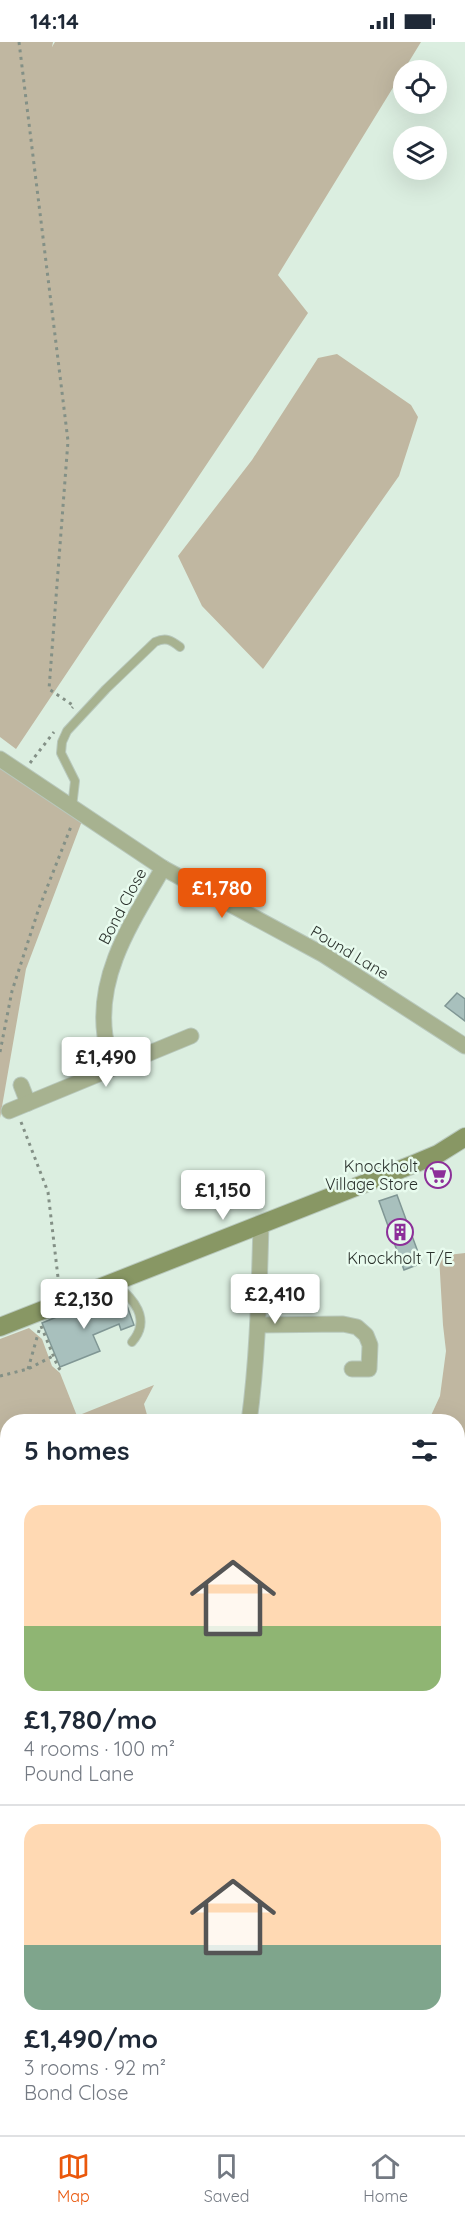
<!DOCTYPE html>
<meta charset="utf-8">
<style>
body{margin:0;font-family:Quicksand,sans-serif;background:#f2f2f3;color:#1f2937;height:100vh;display:flex;flex-direction:column;font-size:22px;white-space:nowrap}
*{box-sizing:border-box;margin:0}
p{font-size:20px;color:#747a83}
.icon{flex:none;width:33px;height:33px;fill:none;stroke:currentColor;stroke-width:2;stroke-linecap:round;stroke-linejoin:round}
.map{position:relative;flex:1;overflow:hidden}
.side{position:absolute;left:0px;top:1372px;width:465px;height:722px;display:flex;flex-direction:column;background:#fff;border-radius:24px 24px 0 0;box-shadow:0 6px 24px #0002}
.side>*{flex:none}
.buttons{position:absolute;left:393px;top:18px;display:grid;gap:12px}
.buttons a{display:grid;place-items:center;width:54px;height:54px;border-radius:50%;background:#fff;box-shadow:0 6px 24px #0002;font-size:30px}
.price{position:absolute;translate:-50% -51px;padding:0 14px;border-radius:6px;background:#fff;color:#222;font-size:20px;line-height:39px;filter:drop-shadow(0 2px 3px #0008)}
.price::after{content:'';position:absolute;left:50%;top:36px;width:18px;height:14px;margin-left:-9px;background:inherit;clip-path:polygon(0 0,100% 0,50% 100%)}
.price.current{background:#ea580c;color:#fff}
ul{padding:0;list-style:none}
li{display:grid;align-content:center;gap:12px;height:318px;padding:0 24px}
li+li{border-top:2px solid #e0e1e3}
li span{display:grid;place-items:center;height:186px;border-radius:18px;color:#555}
li>.icon{margin-inline-start:auto}
span .icon{width:108px;height:108px;fill:#fffc;stroke-width:1}
li b{font-size:26px}
h2{display:flex;justify-content:space-between;align-items:center;height:72px;padding:0 24px;font-size:26px}
.status{display:flex;justify-content:space-between;align-items:center;height:42px;padding:0 30px;background:#fff;direction:ltr}
.status svg{height:16px;fill:currentColor}
.tab-bar{display:flex;justify-content:space-around;align-items:center;height:84px;border-top:2px solid #e0e1e3;background:#fff;font-size:16px;color:#747a83}
.tab-bar a{display:grid;justify-items:center;gap:3px}
.tab-bar .current{color:#ea580c}
.map>svg:first-child{display:block}
.green{fill:#c0b7a1}
.building{fill:#a8c0bd;stroke:#809795;stroke-width:1.5}
.lines{fill:none;stroke-linecap:round;stroke-linejoin:round}
.lane-casing{stroke:#b8c8bc;stroke-width:10}
.street-casing{stroke:#b8c8bc;stroke-width:17}
.secondary-casing{stroke:#b8c8bc;stroke-width:20}
.path{stroke:#839086;stroke-width:3;stroke-dasharray:3 4.5;stroke-linecap:butt}
.lane{stroke:#a7b290;stroke-width:8}
.street{stroke:#a7b290;stroke-width:15}
.secondary{stroke:#889764;stroke-width:18}
.labels{text-anchor:middle;dominant-baseline:central;stroke-width:5;stroke-linejoin:round;paint-order:stroke}
.street-label{font-size:16px;fill:#2a312c;stroke:#e8fbee}
.poi-label{font-size:16px;fill:#2a312c;stroke:#e8fbee;text-anchor:end}
</style>
<div class="status"><b>14:14</b><svg viewBox="0 0 49 12"><path d="M0 12V9h3v3zM5 12V6h3v6zM10 12V3h3v9zM15 12V0h3v12zM26 1h20v11H26zM47 4h2v5h-2z"/></svg></div>
<div class="map">
<svg width="465" height="2093" viewBox="0 0 465 2093">
<rect width="100%" height="100%" fill="#dbeee0"/>
<!-- green -->
<g class="green">
<path d="M 0,0 L 53,0 L 52,5 L 55,0 L 421,0 L 278,233 L 308,271 L 16,707 L 0,695 Z"/>
<path d="M 337,312 L 411,363 L 418,375 L 399,434 L 263,627 L 202,564 L 178,514 L 252,418 L 318,316 Z"/>
<path d="M 0,725 L 82,779 L 26,927 L 0,1076 Z"/>
<path d="M 465,1211 L 465,1733 L 458,1735 L 458,1380 L 428,1380 L 440,1354 L 446,1309 L 443,1283 L 439,1214 Z"/>
<path d="M 29,1286 L 42,1297 L 52,1324 L 60,1331 L 77,1374 L 154,1343 L 144,1362 L 149,1380 L 8,1380 L 8,1668 L 0,1671 L 0,1297 Z"/>
<path d="M 0,1946 L 7,1959 L 8,2086 L 60,2087 L 63,2093 L 0,2093 Z"/>
</g>
<!-- building -->
<g class="building">
<path d="M 457,951 L 465,957 L 465,979 L 445,964 Z"/>
<path d="M 397,1153 L 422,1221 L 404,1228 L 379,1159 Z"/>
<path d="M 103,1256 L 108,1268 L 126,1261 L 134,1283 L 121,1288 L 119,1282 L 93,1293 L 100,1309 L 60,1325 L 42,1281 Z"/>
</g>
<g class="lines">
<defs>
<g id="lane">
<path d="M 72,765 L 75,739 L 61,711 L 62,700 L 67,689 L 106,647 L 155,600 C 166,595 171,598 180,605"/>
<path d="M 115,1242 C 133,1256 152,1277 132,1300"/>
</g>
<g id="street">
<path d="M 0,717 L 163,826 L 324,913 L 465,1004"/>
<path d="M 115,1025 C 112,1015 107,1004 105,994 C 96,931 134,877 163,826"/>
<path d="M 21,1043 L 28,1061"/>
<path d="M 9,1069 L 191,994"/>
<path d="M 258,1283 L 343,1282 L 357,1285 L 366,1293 L 370,1303 L 369,1327 L 352,1327"/>
<path d="M 249,1380 C 258,1314 259,1249 261,1183"/>
</g>
<path id="secondary" d="M 0,1285 L 414,1122 L 438,1112 L 465,1095"/>
</defs>
<!-- lane casing -->
<use href="#lane" class="lane-casing"/>
<!-- street casing -->
<use href="#street" class="street-casing"/>
<!-- secondary casing -->
<use href="#secondary" class="secondary-casing"/>
<!-- path -->
<g class="path">
<path d="M 19,0 L 68,399 L 49,647 L 74,664 L 72,666"/>
<path d="M 30,721 L 54,690"/>
<path d="M 0,1010 L 12,949 L 39,866 L 72,782"/>
<path d="M 21,1080 L 48,1150 L 59,1244"/>
<path d="M 41,1284 L 58,1325 L 61,1329"/>
<path d="M 28,1327 L 40,1285"/>
<path d="M 0,1334 L 28,1327 L 53,1314"/>
</g>
<!-- lane -->
<use href="#lane" class="lane"/>
<!-- street -->
<use href="#street" class="street"/>
<!-- secondary -->
<use href="#secondary" class="secondary"/>
</g>
<!-- icons -->
<defs>
<symbol id="supermarket-ring" viewBox="-11 -11 22 22"><circle r="9.5" fill="#e8fbee" stroke="#8c2f99" stroke-width="1.5"/><path d="M-6-5.5h2.5l.6 2H6L4.5 2H-2.5L-4.4-4H-6ZM-1.5 3.2a1.3 1.3 0 1 0 .1 0ZM3 3.2a1.3 1.3 0 1 0 .1 0Z" fill="#8c2f99"/></symbol>
<symbol id="building-ring" viewBox="-11 -11 22 22"><circle r="9.5" fill="#e8fbee" stroke="#8c2f99" stroke-width="1.5"/><path d="M-4-6H4V6H1V3H-1V6H-4ZM-2.5-4.3h1.7v1.8h-1.7ZM.8-4.3h1.7v1.8H.8ZM-2.5-1h1.7V.8h-1.7ZM.8-1h1.7V.8H.8Z" fill="#8c2f99"/></symbol>
</defs>
<g fill-rule="evenodd">
<use href="#supermarket-ring" x="423" y="1118" width="30" height="30"/>
<use href="#building-ring" x="385" y="1175" width="30" height="30"/>
</g>
<g class="labels">
<!-- street labels -->
<g class="street-label">
<text transform="translate(122 864) rotate(-62)">Bond Close</text>
<text transform="translate(350 910) rotate(31)">Pound Lane</text>
</g>
<!-- poi labels -->
<g class="poi-label">
<text x="418" y="1124">Knockholt<tspan x="418" dy="18">Village Store</tspan></text>
<text x="400" y="1216" text-anchor="middle">Knockholt T/E</text>
</g>
</g>
</svg>
<div class="buttons">
<a><svg class="icon" aria-label="locate" viewBox="0 0 24 24"><circle cx="12" cy="12" r="6"/><path d="M12 2v4M12 18v4M2 12h4M18 12h4"/></svg></a>
<a><svg class="icon" aria-label="layers" viewBox="0 0 24 24"><path d="M12 4l9 5-9 5-9-5zM3 14l9 5 9-5"/></svg></a>
</div>
<b class="price current" style="left:222px;top:877px">£1,780</b>
<b class="price" style="left:106px;top:1046px">£1,490</b>
<b class="price" style="left:223px;top:1179px">£1,150</b>
<b class="price" style="left:275px;top:1283px">£2,410</b>
<b class="price" style="left:84px;top:1288px">£2,130</b>
<section class="side">
<h2>5 homes<svg class="icon" aria-label="filters" viewBox="0 0 24 24"><path d="M4 7h16M4 17h16"/><circle cx="9" cy="7" r="2"/><circle cx="15" cy="17" r="2"/></svg></h2>
<ul>
<li><span style="background:linear-gradient(#ffd9b3 65%,#8fb573 0)"><svg class="icon" aria-label="home" viewBox="0 0 24 24"><path d="M3 11l9-7 9 7M6 9v11h12V9"/></svg></span><div><b>£1,780/mo</b><p>4 rooms · 100 m²</p><p>Pound Lane</p></div></li>
<li><span style="background:linear-gradient(#ffd9b3 65%,#7fa58c 0)"><svg class="icon" aria-label="home" viewBox="0 0 24 24"><path d="M3 11l9-7 9 7M6 9v11h12V9"/></svg></span><div><b>£1,490/mo</b><p>3 rooms · 92 m²</p><p>Bond Close</p></div></li>
</ul>
</section>
</div>
<nav class="tab-bar">
<a class="current"><svg class="icon" aria-label="map" viewBox="0 0 24 24"><path d="M3 6l6-2 6 2 6-2v14l-6 2-6-2-6 2zM9 4v14M15 6v14"/></svg>Map</a>
<a><svg class="icon" aria-label="saved" viewBox="0 0 24 24"><path d="M7 4h10v16l-5-4-5 4z"/></svg>Saved</a>
<a><svg class="icon" aria-label="home" viewBox="0 0 24 24"><path d="M3 11l9-7 9 7M6 9v11h12V9"/></svg>Home</a>
</nav>
